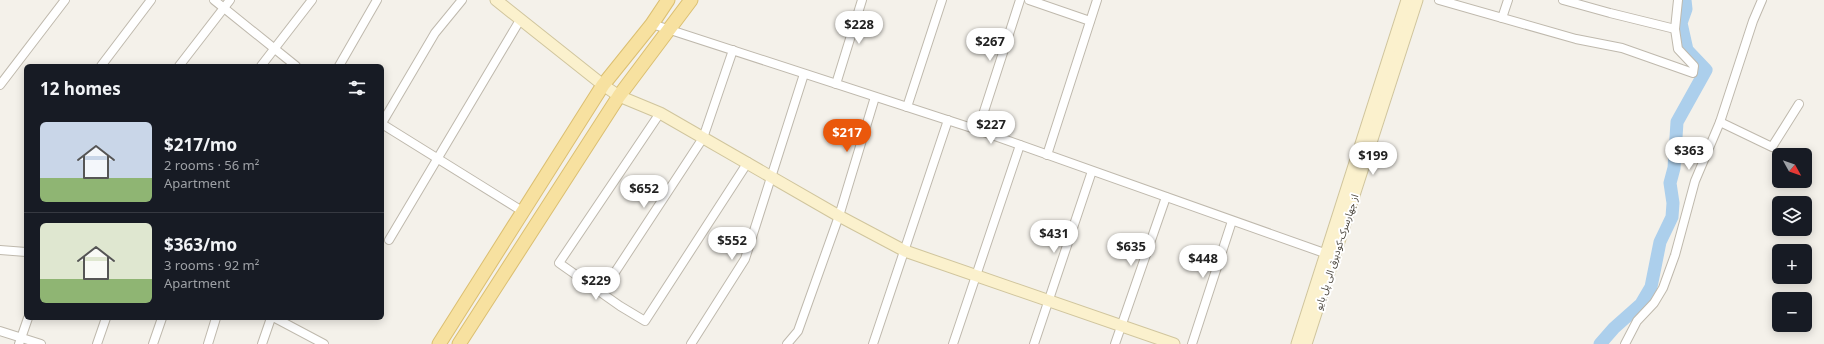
<!DOCTYPE html>
<meta charset="utf-8">
<style>
body{margin:0;font-family:"Noto Sans","Noto Sans Arabic",sans-serif;background:#20242c;color:#f1f3f6;height:100vh;display:flex;flex-direction:column;font-size:15px;white-space:nowrap}
*{box-sizing:border-box;margin:0}
p{font-size:13px;color:#9ea1a6}
.icon{flex:none;width:22px;height:22px;fill:none;stroke:currentColor;stroke-width:2;stroke-linecap:round;stroke-linejoin:round}
.map{position:relative;flex:1;overflow:hidden}
.panel{position:absolute;left:24px;top:64px;width:360px;height:256px;display:flex;flex-direction:column;background:#171b24;border-radius:6px;box-shadow:0 2px 10px #0003}
.panel>*{flex:none}
.needle{width:26px;rotate:130deg}
.tools{position:absolute;left:1772px;top:148px;display:grid;gap:8px}
.tools a{display:grid;place-items:center;width:40px;height:40px;border-radius:6px;background:#171b24;box-shadow:0 2px 10px #0003;font-size:20px}
.price{position:absolute;translate:-50% -34px;padding:0 9px;border-radius:14px;background:#fff;color:#222;font-size:13px;line-height:26px;filter:drop-shadow(0 1px 2px #0008)}
.price::after{content:'';position:absolute;left:50%;top:24px;width:12px;height:9px;margin-left:-6px;background:inherit;clip-path:polygon(0 0,100% 0,50% 100%)}
.price.on{background:#ea580c;color:#fff}
ul{padding:0;list-style:none}
li{display:flex;align-items:center;gap:12px;height:100px;padding:0 16px}
li+li{border-top:1px solid #363941}
li span{display:grid;place-items:center;flex:none;width:112px;height:80px;border-radius:6px;color:#555}
li>.icon{margin-inline-start:auto}
span .icon{width:48px;height:48px;fill:#fffc;stroke-width:1}
li b{font-size:17px}
h2{display:flex;justify-content:space-between;align-items:center;height:48px;padding:0 16px;font-size:17px}
.map>svg:first-child{display:block}
.lines{fill:none;stroke-linecap:round;stroke-linejoin:round}
.river{stroke:#accfec;stroke-width:13}
.street-casing{stroke:#bfb9ad;stroke-width:10}
.secondary-casing{stroke:#d0c59d;stroke-width:13}
.primary-casing{stroke:#dbbf71;stroke-width:15}
.street{stroke:#fff;stroke-width:8}
.secondary{stroke:#fbf1cd;stroke-width:11}
.primary{stroke:#f7e1a0;stroke-width:13}
.labels{text-anchor:middle;dominant-baseline:central;stroke-width:4;stroke-linejoin:round;paint-order:stroke}
.street-label{font-size:10px;fill:#474239;stroke:#fff}
</style>
<div class="map">
<svg width="1824" height="344" viewBox="0 0 1824 344">
<rect width="100%" height="100%" fill="#f4f1ea"/>
<g class="lines">
<!-- river -->
<path class="river" d="M 1600,344 L 1614,328 L 1641,304 L 1651,287 L 1660,242 L 1672,217 L 1673,203 L 1670,183 L 1674,168 L 1677,122 L 1706,70 L 1687,50 L 1681,23 L 1686,9 L 1685,0"/>
<defs>
<g id="street">
<path d="M 214,0 L 296,66"/>
<path d="M 1029,0 L 1090,21"/>
<path d="M 1439,0 L 1576,39 L 1622,48 L 1693,73 L 1694,66 L 1678,49 L 1675,29 L 1678,0"/>
<path d="M 1563,0 L 1610,13 L 1675,29"/>
<path d="M 1502,18 L 1508,0"/>
<path d="M 652,24 L 978,130 L 1330,255"/>
<path d="M 101,66 L 151,0"/>
<path d="M 179,66 L 230,0"/>
<path d="M 261,66 L 312,0"/>
<path d="M 339,66 L 377,0"/>
<path d="M 836,84 L 862,0"/>
<path d="M 0,85 L 65,0"/>
<path d="M 907,107 L 942,0"/>
<path d="M 660,113 L 559,263 L 620,306 L 645,321 L 748,162"/>
<path d="M 1720,122 L 1772,147 L 1799,104"/>
<path d="M 382,123 L 435,33 L 462,0"/>
<path d="M 382,124 L 522,211"/>
<path d="M 978,130 L 1020,0"/>
<path d="M 1047,155 L 1097,0"/>
<path d="M 389,240 L 520,20"/>
<path d="M 0,250 L 26,252"/>
<path d="M 602,292 L 703,138 L 733,50"/>
<path d="M 275,318 L 324,344"/>
<path d="M 0,331 L 41,344"/>
<path d="M 19,344 L 28,318"/>
<path d="M 97,344 L 106,318"/>
<path d="M 153,344 L 162,318"/>
<path d="M 208,344 L 216,318"/>
<path d="M 262,344 L 271,318"/>
<path d="M 691,344 L 745,259 L 804,74"/>
<path d="M 787,344 L 798,331 L 839,216 L 875,97"/>
<path d="M 873,344 L 948,120"/>
<path d="M 953,344 L 1020,145"/>
<path d="M 1034,344 L 1092,171"/>
<path d="M 1115,344 L 1166,197"/>
<path d="M 1192,344 L 1232,221"/>
<path d="M 1625,344 L 1637,321 L 1654,303 L 1663,288 L 1675,255 L 1695,181 L 1720,122 L 1753,21 L 1762,0"/>
</g>
<g id="secondary">
<path d="M 496,0 L 603,85 L 619,96 L 660,113 L 839,216 L 905,251 L 1174,344"/>
<path d="M 1297,344 L 1407,0"/>
<path d="M 1306,344 L 1417,0"/>
</g>
<g id="primary">
<path d="M 439,344 L 603,85 L 652,24 L 668,0"/>
<path d="M 459,344 L 619,96 L 691,0"/>
</g>
</defs>
<!-- street casing -->
<use href="#street" class="street-casing"/>
<!-- secondary casing -->
<use href="#secondary" class="secondary-casing"/>
<!-- primary casing -->
<use href="#primary" class="primary-casing"/>
<!-- street -->
<use href="#street" class="street"/>
<!-- secondary -->
<use href="#secondary" class="secondary"/>
<!-- primary -->
<use href="#primary" class="primary"/>
</g>
<g class="labels">
<!-- street labels -->
<g class="street-label">
<text transform="translate(1336 252) rotate(-72)">از جهارسرک-کودبرق الی پل بایو</text>
</g>
</g>
</svg>
<div class="tools">
<a><svg class="needle" viewBox="-14 -14 28 28"><path d="M0-13l5 13h-10z" fill="#e53935"/><path d="M0 13l5-13h-10z" fill="#9ea1a6"/></svg></a>
<a><svg class="icon" aria-label="layers" viewBox="0 0 24 24"><path d="M12 4l9 5-9 5-9-5zM3 14l9 5 9-5"/></svg></a>
<a>+</a>
<a>−</a>
</div>
<b class="price" style="left:859px;top:45px">$228</b>
<b class="price" style="left:990px;top:62px">$267</b>
<b class="price" style="left:991px;top:145px">$227</b>
<b class="price on" style="left:847px;top:153px">$217</b>
<b class="price" style="left:1689px;top:171px">$363</b>
<b class="price" style="left:1373px;top:176px">$199</b>
<b class="price" style="left:644px;top:209px">$652</b>
<b class="price" style="left:1054px;top:254px">$431</b>
<b class="price" style="left:732px;top:261px">$552</b>
<b class="price" style="left:1131px;top:267px">$635</b>
<b class="price" style="left:1203px;top:279px">$448</b>
<b class="price" style="left:596px;top:301px">$229</b>
<section class="panel">
<h2>12 homes<svg class="icon" aria-label="filters" viewBox="0 0 24 24"><path d="M4 7h16M4 17h16"/><circle cx="9" cy="7" r="2"/><circle cx="15" cy="17" r="2"/></svg></h2>
<ul>
<li><span style="background:linear-gradient(#c9d6e8 70%,#8fb573 0)"><svg class="icon" aria-label="home" viewBox="0 0 24 24"><path d="M3 11l9-7 9 7M6 9v11h12V9"/></svg></span><div><b>$217/mo</b><p>2 rooms · 56 m²</p><p>Apartment</p></div></li>
<li><span style="background:linear-gradient(#dfe7d0 70%,#8fb573 0)"><svg class="icon" aria-label="home" viewBox="0 0 24 24"><path d="M3 11l9-7 9 7M6 9v11h12V9"/></svg></span><div><b>$363/mo</b><p>3 rooms · 92 m²</p><p>Apartment</p></div></li>
</ul>
</section>
</div>
